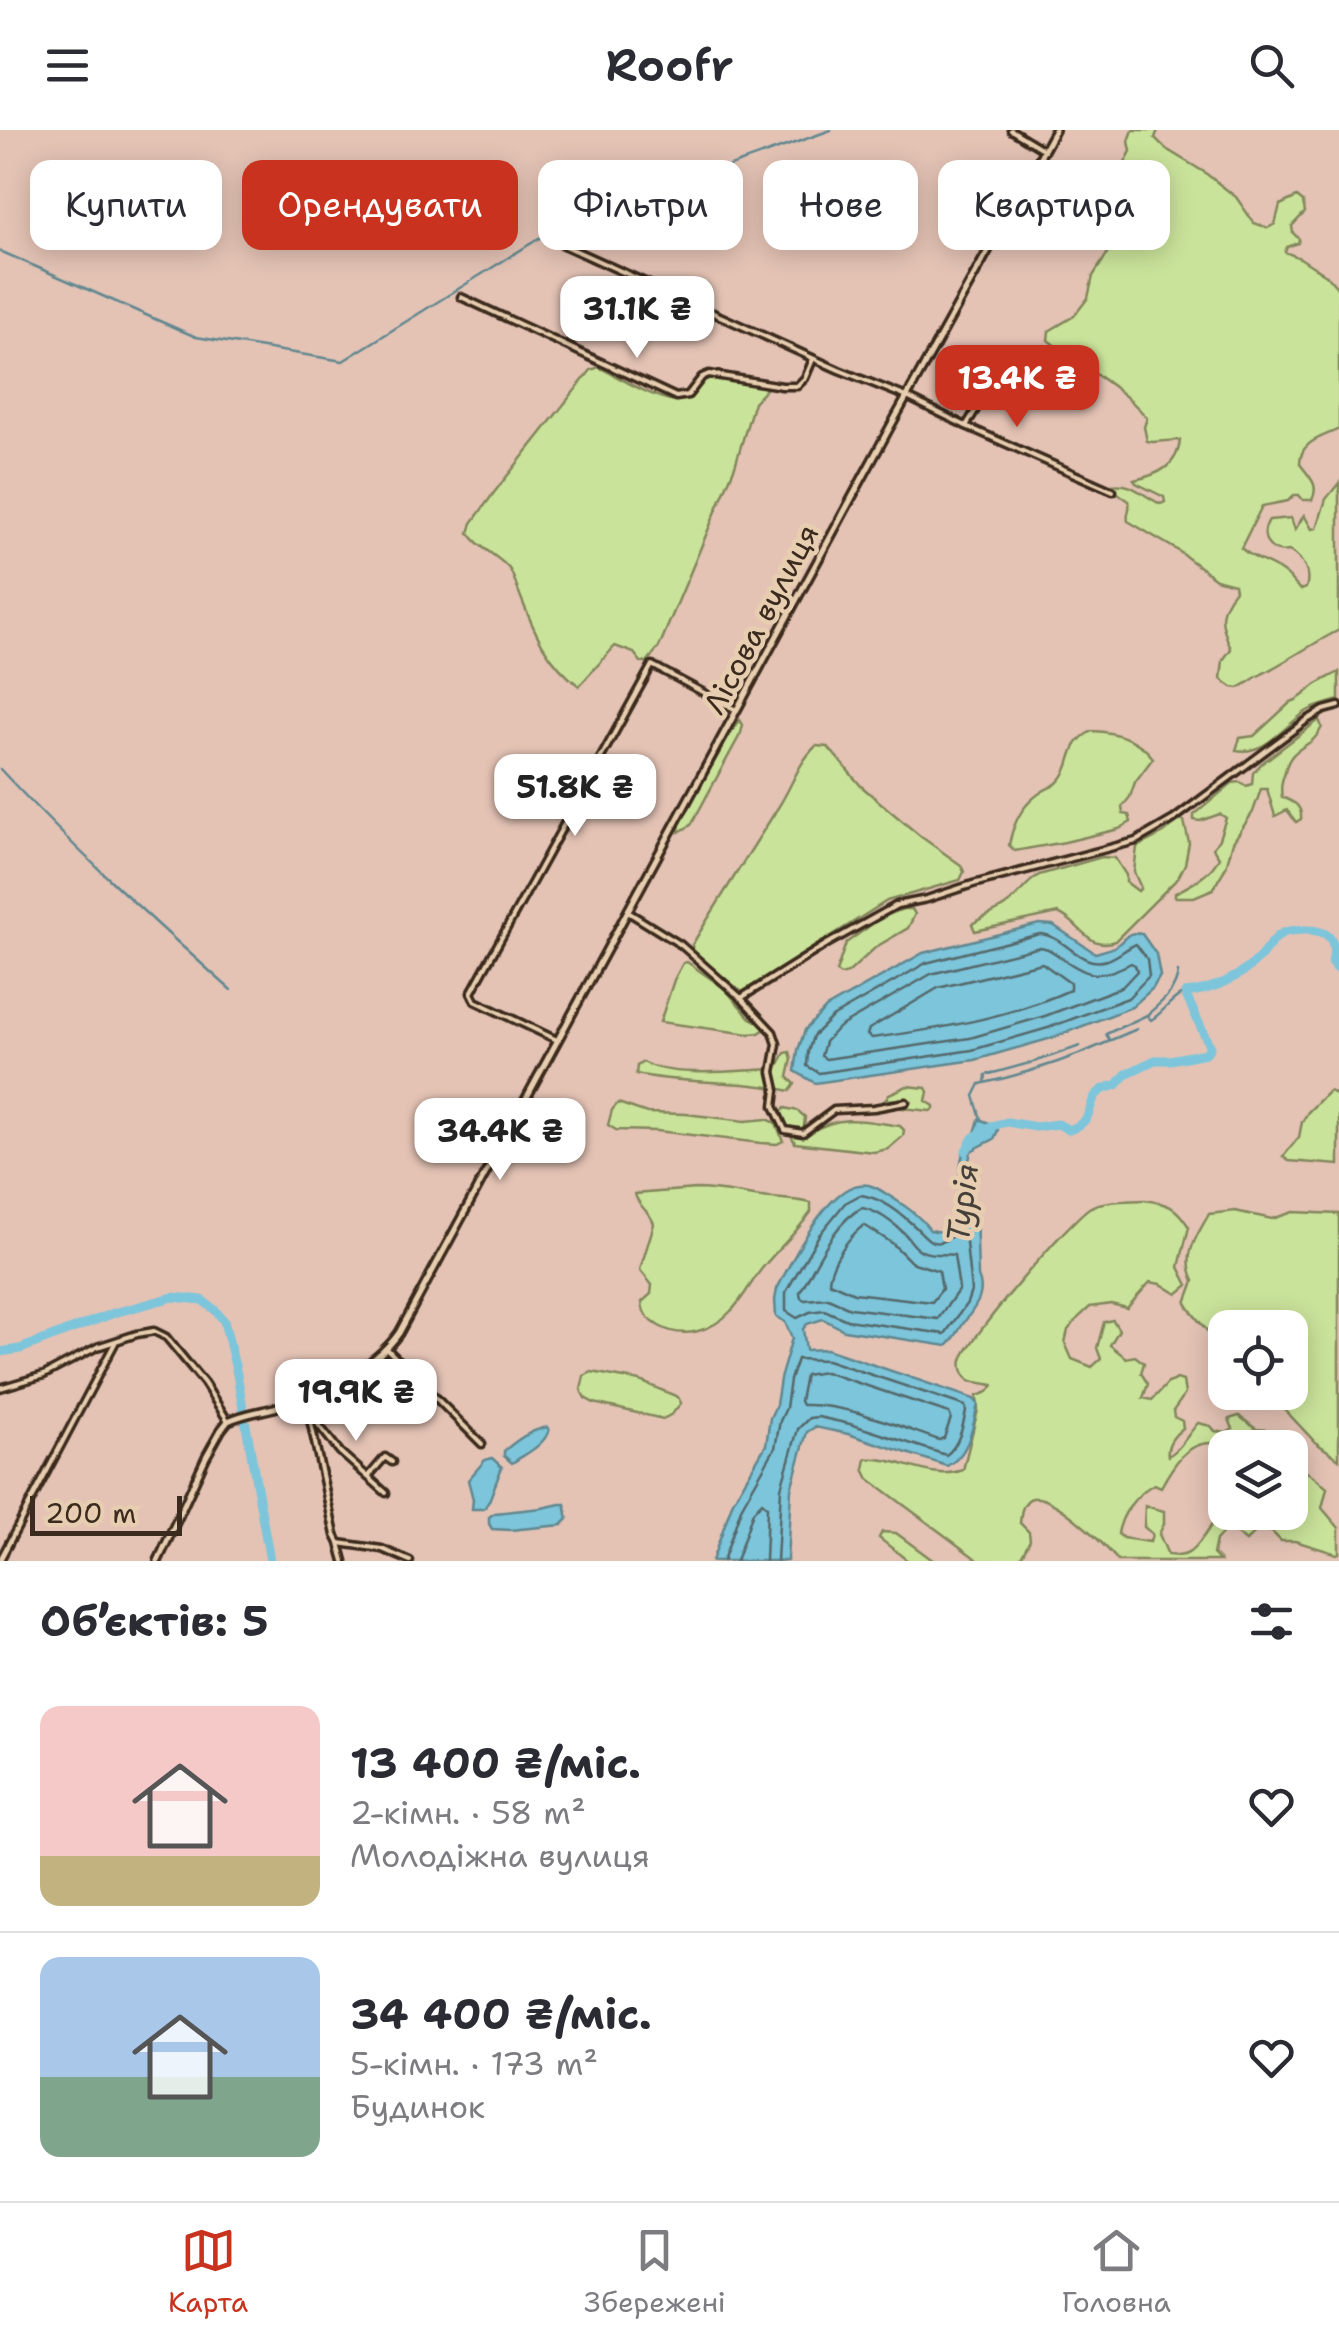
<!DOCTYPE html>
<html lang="uk">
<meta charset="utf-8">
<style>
body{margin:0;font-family:"Shantell Sans",sans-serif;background:#f2f2f3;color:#2b2b33;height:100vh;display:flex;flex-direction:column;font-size:38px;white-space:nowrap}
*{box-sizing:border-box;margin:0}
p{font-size:32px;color:#7c7c81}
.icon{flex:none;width:55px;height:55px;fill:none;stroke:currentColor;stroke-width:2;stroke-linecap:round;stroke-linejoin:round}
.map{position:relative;height:1431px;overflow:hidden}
.details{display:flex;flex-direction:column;background:#fff;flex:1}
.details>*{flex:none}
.guide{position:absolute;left:30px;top:30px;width:1280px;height:90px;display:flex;gap:20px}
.buttons{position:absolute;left:1208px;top:1180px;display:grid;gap:20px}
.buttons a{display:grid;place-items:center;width:100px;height:100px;border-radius:20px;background:#fff;box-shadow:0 5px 25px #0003;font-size:50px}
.scale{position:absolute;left:30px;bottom:25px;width:152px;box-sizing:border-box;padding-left:10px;border:5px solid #3b2a1e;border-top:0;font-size:28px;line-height:35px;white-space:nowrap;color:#3b2a1e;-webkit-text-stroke:8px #e8ceb0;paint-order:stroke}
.price{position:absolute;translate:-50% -85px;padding:0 22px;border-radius:20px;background:#fff;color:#222;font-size:32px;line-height:65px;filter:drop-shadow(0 2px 5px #0008)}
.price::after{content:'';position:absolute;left:50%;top:60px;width:30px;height:22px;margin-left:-15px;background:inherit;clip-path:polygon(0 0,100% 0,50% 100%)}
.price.active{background:#c8321e;color:#fff}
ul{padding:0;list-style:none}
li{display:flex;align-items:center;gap:30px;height:250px;padding:0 40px}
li+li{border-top:2px solid #e1e1e2}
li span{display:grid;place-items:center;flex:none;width:280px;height:200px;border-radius:20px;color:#555}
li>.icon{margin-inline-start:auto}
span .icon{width:120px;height:120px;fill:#fffc;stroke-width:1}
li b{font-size:42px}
h2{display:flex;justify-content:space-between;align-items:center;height:120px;padding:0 40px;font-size:42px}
.chip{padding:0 35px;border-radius:20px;background:#fff;box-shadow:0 5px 25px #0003;font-size:35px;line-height:90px}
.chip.active{background:#c8321e;color:#fff}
header{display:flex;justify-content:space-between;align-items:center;height:130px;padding:0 40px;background:#fff;font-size:45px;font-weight:600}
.tab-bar{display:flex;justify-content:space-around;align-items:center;height:140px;border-top:2px solid #e1e1e2;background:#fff;font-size:28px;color:#7c7c81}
.tab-bar a{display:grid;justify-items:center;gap:5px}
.tab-bar .active{color:#c8321e}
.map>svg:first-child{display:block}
.green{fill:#cae39a;stroke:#82865c;stroke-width:2.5}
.water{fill:#7bc5db;stroke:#61878f;stroke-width:2.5}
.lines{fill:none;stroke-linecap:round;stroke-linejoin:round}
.shore{stroke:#55686a;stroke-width:2.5}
.stream{stroke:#61878f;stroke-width:2.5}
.river{stroke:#7bc5db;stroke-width:9}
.minor-casing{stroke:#3b2a1e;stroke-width:11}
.tertiary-casing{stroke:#3b2a1e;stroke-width:12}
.minor{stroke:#e8ceb0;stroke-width:4}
.tertiary{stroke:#e8ceb0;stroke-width:5}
.labels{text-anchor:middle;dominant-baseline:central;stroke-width:9;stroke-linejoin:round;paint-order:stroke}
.street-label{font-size:30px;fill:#3b2a1e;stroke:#e8ceb0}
.water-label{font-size:32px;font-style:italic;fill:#45413a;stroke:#e8ceb0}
</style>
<header><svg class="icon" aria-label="menu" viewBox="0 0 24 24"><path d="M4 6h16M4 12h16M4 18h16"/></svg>Roofr<svg class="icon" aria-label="search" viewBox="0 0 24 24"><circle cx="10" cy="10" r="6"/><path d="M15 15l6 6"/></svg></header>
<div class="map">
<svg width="1339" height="1431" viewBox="0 0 1339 1431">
<rect width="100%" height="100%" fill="#e4c3b5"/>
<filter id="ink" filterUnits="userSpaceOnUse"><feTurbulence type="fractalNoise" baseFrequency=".01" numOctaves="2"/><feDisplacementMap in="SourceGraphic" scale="20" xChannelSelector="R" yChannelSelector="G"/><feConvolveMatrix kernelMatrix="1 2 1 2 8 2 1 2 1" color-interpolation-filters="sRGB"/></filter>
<g filter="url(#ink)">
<!-- green -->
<g class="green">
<path d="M 1133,0 L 1158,0 L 1155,8 L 1166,19 L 1204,42 L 1236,67 L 1254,93 L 1268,98 L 1275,94 L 1280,75 L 1297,67 L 1303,72 L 1305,82 L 1292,96 L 1293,103 L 1299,109 L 1298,113 L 1287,117 L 1285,122 L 1300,128 L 1326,145 L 1339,160 L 1339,299 C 1321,308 1300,311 1300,334 C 1309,347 1320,354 1312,370 L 1303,370 L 1299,365 L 1294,365 L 1288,371 L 1262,376 L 1241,418 C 1255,431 1270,432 1284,443 C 1291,448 1294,455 1301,460 L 1306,458 C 1311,442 1303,429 1289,421 C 1269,425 1258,407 1269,390 L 1291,388 L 1295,400 L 1304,385 L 1312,399 L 1317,398 L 1326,369 L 1339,353 L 1339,500 C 1312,514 1287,531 1260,545 C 1252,549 1246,555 1238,558 L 1232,557 L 1221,549 L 1223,530 L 1231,519 C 1221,493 1216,483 1235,460 L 1234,454 L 1216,449 L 1177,420 L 1128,391 C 1126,384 1131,379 1129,371 L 1112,359 L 1112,355 C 1132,351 1144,367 1161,374 L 1165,372 L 1164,367 L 1136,353 L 1134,350 C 1158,345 1178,336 1180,310 L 1153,312 L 1147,311 L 1144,297 L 1147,288 C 1120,255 1081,237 1048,210 L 1049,201 L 1074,186 L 1088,168 L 1093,146 L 1122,101 L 1122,58 L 1118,47 L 1131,21 L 1129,11 Z"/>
<path d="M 599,237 C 618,246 670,281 690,268 C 696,264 700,255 704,249 L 712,247 L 763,252 L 769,256 L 754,272 L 735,336 L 659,517 L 647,532 L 641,532 L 634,523 L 615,516 L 579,556 C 548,532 536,506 522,470 C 518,461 515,449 510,440 C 500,426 480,420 469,403 L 472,393 L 493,364 L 591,240 Z"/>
<path d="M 1339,542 L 1339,570 C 1328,573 1317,576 1307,581 C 1284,596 1265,626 1236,620 L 1240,608 L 1254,606 L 1291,572 C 1302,569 1309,559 1317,554 C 1323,550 1332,546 1339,542 Z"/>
<path d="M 740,590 L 743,595 L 741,603 L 691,695 L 679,702 L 680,693 L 730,604 Z"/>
<path d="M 1319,590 L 1322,597 C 1312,620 1292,613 1285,641 C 1282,651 1280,656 1282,667 C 1294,672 1302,675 1301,689 L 1296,692 L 1287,680 L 1275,686 L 1267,659 L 1261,659 L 1253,682 L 1233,712 L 1226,737 L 1213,759 L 1194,767 L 1175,767 L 1175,763 C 1191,755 1212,744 1219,727 L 1213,718 L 1219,709 L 1226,688 L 1220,684 L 1200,691 L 1194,690 L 1194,685 L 1232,653 L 1240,652 L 1246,656 L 1252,654 L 1253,643 L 1261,634 Z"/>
<path d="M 1092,601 C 1115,602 1139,609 1153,628 L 1135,652 L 1130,667 L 1122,677 L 1123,684 L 1129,685 L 1131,692 L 1119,699 L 1065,712 L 1015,721 L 1009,715 C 1013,693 1023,673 1043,661 C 1047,658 1053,657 1057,653 C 1076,635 1064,615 1092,601 Z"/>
<path d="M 816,616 L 828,617 L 861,656 L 888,679 L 920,706 L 961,735 L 964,742 L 960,750 L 887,771 L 742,862 L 693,823 L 692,815 C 720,768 750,722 779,676 C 792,656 798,633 816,616 Z"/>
<path d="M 1178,691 L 1184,691 L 1189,713 L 1185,734 L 1178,748 L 1115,811 C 1087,821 1081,792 1058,783 L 975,801 L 972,794 C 984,786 998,782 1009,773 C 1020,764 1027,752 1039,745 L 1102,727 L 1115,728 L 1126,745 L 1126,752 L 1138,761 L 1141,758 L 1134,742 L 1137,717 L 1164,703 Z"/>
<path d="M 903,779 L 912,779 L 915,784 L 908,798 L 876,817 L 848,843 L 841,845 L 836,842 L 846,813 L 882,787 Z"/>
<path d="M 687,832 L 724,858 L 750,888 L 762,894 L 765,899 L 759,903 L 749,904 L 660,892 L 674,850 L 683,833 Z"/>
<path d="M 790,922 L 792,929 L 788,947 L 795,954 L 790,961 C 739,949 686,955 636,944 L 637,936 L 643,932 C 673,949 741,940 776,939 L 785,923 Z"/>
<path d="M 907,956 L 926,958 L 928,962 L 926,971 L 934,976 L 934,979 L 930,981 L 902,978 L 908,971 L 900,969 L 885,970 L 889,964 Z"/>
<path d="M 1329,961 L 1339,966 L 1339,1035 L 1289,1031 L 1283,1027 L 1299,1007 L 1302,992 L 1308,982 Z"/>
<path d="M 618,973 L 647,983 L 686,984 L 745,991 L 767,989 L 776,993 L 783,1011 L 777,1014 L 761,1013 L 657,1001 L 616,1000 L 608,995 L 612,980 Z"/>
<path d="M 785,978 L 798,981 L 805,987 L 804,996 L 809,1003 C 843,983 863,991 900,996 L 904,1000 L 903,1006 L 888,1019 L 874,1022 L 795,1013 L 780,983 Z"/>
<path d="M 695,1059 C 718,1059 739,1064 761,1067 C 778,1069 794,1069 811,1073 L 811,1082 C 797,1102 779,1118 764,1136 C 752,1150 744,1168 731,1181 C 712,1201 684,1210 659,1196 C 648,1189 643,1185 642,1172 L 651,1164 L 652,1155 L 640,1140 L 654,1094 C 651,1082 638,1077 635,1064 Z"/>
<path d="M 1144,1070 C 1168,1074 1175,1075 1189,1097 L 1179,1137 L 1188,1155 L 1177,1164 L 1161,1154 L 1150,1152 L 1127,1178 L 1111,1174 L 1090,1177 L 1079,1187 L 1068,1200 L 1065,1213 L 1072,1229 L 1092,1237 L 1101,1229 L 1097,1218 L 1104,1192 L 1113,1190 L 1119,1200 L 1110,1215 L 1126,1228 L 1135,1226 L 1144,1233 L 1141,1243 L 1148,1254 L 1143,1268 L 1152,1270 L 1168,1253 L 1177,1249 L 1183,1251 L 1185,1264 L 1173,1281 L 1174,1287 L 1182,1291 L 1183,1298 C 1174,1305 1166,1315 1168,1326 C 1180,1320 1188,1304 1198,1293 L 1211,1296 L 1215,1301 L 1226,1303 L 1233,1299 L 1229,1289 L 1239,1286 L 1256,1299 L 1279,1301 L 1282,1311 L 1277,1312 L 1265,1307 L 1258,1316 L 1242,1313 L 1239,1317 L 1225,1318 L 1224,1331 L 1212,1313 C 1186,1312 1172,1337 1161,1357 L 1154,1354 C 1136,1364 1121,1384 1118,1404 L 1123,1408 L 1150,1412 L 1152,1404 L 1144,1397 L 1145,1376 L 1164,1381 L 1164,1394 L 1159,1404 L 1168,1425 C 1177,1426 1185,1427 1192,1420 C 1200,1414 1222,1380 1225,1371 L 1225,1382 L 1290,1382 L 1290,1340 C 1306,1337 1316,1348 1327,1358 L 1322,1378 L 1339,1398 L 1339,1423 L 1337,1424 L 1295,1411 L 1281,1411 L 1272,1402 L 1258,1399 L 1246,1411 L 1228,1397 L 1216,1410 L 1213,1424 L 1220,1431 L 1118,1431 C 1106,1415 1046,1356 1028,1370 C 1021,1376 1021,1385 1020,1393 L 1029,1402 L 1030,1410 L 1019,1431 L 979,1431 L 869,1349 L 864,1339 L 866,1329 C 900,1326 930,1352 963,1340 L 978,1280 L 977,1266 L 988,1262 L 993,1255 L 969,1251 C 964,1245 960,1239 962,1230 C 966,1212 1073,1086 1091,1077 C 1106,1070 1127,1071 1144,1070 Z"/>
<path d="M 1235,1081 L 1272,1089 L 1293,1082 L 1339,1084 L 1339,1329 L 1315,1312 L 1272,1266 L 1261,1263 L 1290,1262 L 1290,1198 L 1225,1198 L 1225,1224 C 1213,1205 1197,1192 1186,1173 L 1194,1151 C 1182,1124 1196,1108 1209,1084 Z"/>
<path d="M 592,1242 L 640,1251 L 678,1267 L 681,1273 L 672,1284 L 663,1289 L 594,1273 L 585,1268 L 581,1260 L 584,1246 Z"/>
<path d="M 882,1402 L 896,1403 L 934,1431 L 908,1431 L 879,1408 Z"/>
</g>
<!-- water -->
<g class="water">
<path d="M 1039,794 L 1053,795 L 1095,823 C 1103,821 1111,819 1117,815 C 1128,807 1126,801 1142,804 L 1156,824 L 1160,846 L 1153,858 L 1132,877 L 1052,908 L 975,930 L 815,953 L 795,941 L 798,920 L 805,900 L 826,878 L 923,823 Z"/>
<path d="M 979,989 L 997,996 L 998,1000 L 994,1009 L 971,1021 L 967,1040 L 967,1064 L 976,1078 L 978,1146 C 987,1166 973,1179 963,1194 C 957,1203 955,1209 947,1216 L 844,1200 L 823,1189 L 807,1194 L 803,1199 L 806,1220 L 827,1219 L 974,1269 L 978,1274 C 973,1297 969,1325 947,1336 L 848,1304 L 815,1297 L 807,1302 L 791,1359 L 787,1431 L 712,1431 L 733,1371 L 766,1315 L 770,1288 L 776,1275 L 780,1249 L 792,1208 L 785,1192 L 776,1186 L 775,1170 L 777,1159 C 791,1132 826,1059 859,1055 C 870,1053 879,1059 888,1065 C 904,1075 919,1085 930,1100 L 942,1102 C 967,1085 954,1040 965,1018 C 966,1016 969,1014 970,1012 C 975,1006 977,997 979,989 Z"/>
<path d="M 547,1297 L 549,1300 C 544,1316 525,1324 512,1333 L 504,1326 L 504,1321 C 517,1310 529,1301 547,1297 Z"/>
<path d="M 492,1328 L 502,1337 L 489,1371 L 484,1379 L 472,1379 L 473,1369 L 468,1350 L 485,1330 Z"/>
<path d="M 560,1374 L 565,1374 L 568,1389 L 562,1395 L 510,1400 L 492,1399 L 489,1394 L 489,1387 L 495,1383 L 542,1378 Z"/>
</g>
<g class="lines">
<!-- shore -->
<g class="shore">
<path d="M 1040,804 C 1066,806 1080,839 1107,830 C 1118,827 1126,818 1136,814 L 1147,829 L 1149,846 L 1128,868 L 1048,898 L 972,920 L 819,943 L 807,936 L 808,922 L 813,906 L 832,887 L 926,833 Z"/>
<path d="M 1040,817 C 1050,818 1054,823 1062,828 C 1090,848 1100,849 1131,833 L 1135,835 L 1137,841 L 1122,857 L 1045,886 L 970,908 L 826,929 L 821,926 L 825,912 L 839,897 L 931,844 Z"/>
<path d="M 1042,833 L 1070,853 L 1070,860 C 1007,888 940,899 872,908 L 867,905 L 869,899 L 938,858 Z"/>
<path d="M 860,1065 C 879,1067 897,1080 911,1093 C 931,1110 932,1123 959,1101 L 965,1103 L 971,1161 L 967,1173 L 945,1204 L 847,1190 L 824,1180 L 810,1182 L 797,1188 L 786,1181 L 786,1162 L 819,1105 L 845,1073 Z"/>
<path d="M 862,1078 C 876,1080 894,1093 904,1103 C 911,1110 913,1117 922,1121 C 932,1126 944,1123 954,1125 L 959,1159 L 938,1189 L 850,1178 L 828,1168 L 805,1170 L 801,1168 L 800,1162 C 815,1137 835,1090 862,1078 Z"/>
<path d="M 864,1095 L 892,1113 L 911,1132 L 939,1141 L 942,1159 L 932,1172 L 854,1163 L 829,1152 C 830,1133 849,1106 864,1095 Z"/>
<path d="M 825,1242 L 949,1283 L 951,1288 L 944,1308 L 939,1310 C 898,1296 844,1273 802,1275 L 800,1271 L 805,1245 Z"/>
<path d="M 723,1431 L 742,1376 L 775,1318 L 780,1291 L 786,1278 L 790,1250 L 797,1229 L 827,1230 L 965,1276 L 966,1281 C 963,1296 959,1316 946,1325 L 850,1294 L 818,1287 L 809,1288 L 798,1299 L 781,1358 L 777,1431"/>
<path d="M 736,1431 L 753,1382 L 762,1372 L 767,1377 L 765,1431"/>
</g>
<!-- stream -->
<g class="stream">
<path d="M 0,121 L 196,207 L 343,231 L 554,99 L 831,0"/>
<path d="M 0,639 C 73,718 151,789 231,860"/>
<path d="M 1148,884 C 1162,872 1176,861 1178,842"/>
<path d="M 1111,910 L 1137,899"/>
<path d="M 985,953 L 986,945 L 1037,931 L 1080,916"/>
<path d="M 981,989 L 974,966 L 980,954 C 1026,944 1068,930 1110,911 L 1106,904 L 1147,885 L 1151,890 C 1164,882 1172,867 1185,863"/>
</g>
<!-- river -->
<g class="river">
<path d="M 966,1021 L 973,1008 L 991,996 L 1007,992 L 1036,997 L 1058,994 L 1069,1000 C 1105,987 1076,963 1117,955 L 1126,944 L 1155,930 L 1170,930 L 1206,923 L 1210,917 L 1185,863 C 1213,860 1242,847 1261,826 C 1268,818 1273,808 1283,803 C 1289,800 1298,800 1306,800 C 1330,800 1337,810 1332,834 L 1339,840"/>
<path d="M 0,1222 L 20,1219 L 114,1183 L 173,1167 L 202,1170 L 215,1180 L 224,1191 L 237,1244 L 270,1431"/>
</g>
<defs>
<g id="minor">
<path d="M 1011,0 L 1044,20"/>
<path d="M 561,114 L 839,240 L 907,267 L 966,296 L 1113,361"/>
<path d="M 461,167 L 676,267 L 688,265 L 702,247 L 709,244 L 782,256 L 797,256 L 805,248 L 813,229"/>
<path d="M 966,296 L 1002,236"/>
<path d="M 628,782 L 681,815 L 741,868 L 773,902 L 777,914 L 772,942 L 776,960 L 774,976 L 785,1000 L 803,1003 L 834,980 L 874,978 L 906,972"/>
<path d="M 741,868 L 827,814 L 897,775 L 927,769 L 973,754 L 1136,711 L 1174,689 L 1307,590 L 1324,580 L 1339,576"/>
<path d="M 557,910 L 475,871 L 471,863 L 652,535 L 736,580"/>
<path d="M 387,1219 L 482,1314"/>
<path d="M 0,1258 L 44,1245 L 97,1217 L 137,1204 L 154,1201 L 166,1207 L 204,1253 L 228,1291"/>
<path d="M 302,1269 L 308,1280 L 335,1405 L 339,1413 L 344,1431"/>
<path d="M 310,1284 L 340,1322 L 386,1363"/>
<path d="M 368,1347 L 385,1327 L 392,1332"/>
<path d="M 339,1413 L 382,1419 L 410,1431"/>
<path d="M 0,1430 L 115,1213"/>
</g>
<path id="tertiary" d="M 158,1431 L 206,1327 L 221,1300 L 228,1291 C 243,1284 258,1282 274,1278 C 317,1266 373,1240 399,1203 L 889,299 L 1055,0"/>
</defs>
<!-- minor casing -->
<use href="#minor" class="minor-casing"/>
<!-- tertiary casing -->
<use href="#tertiary" class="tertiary-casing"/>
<!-- minor -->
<use href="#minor" class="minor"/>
<!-- tertiary -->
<use href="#tertiary" class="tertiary"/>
</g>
</g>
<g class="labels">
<!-- street labels -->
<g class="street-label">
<text transform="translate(761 489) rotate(-62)">Лісова вулиця</text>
</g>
<!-- water labels -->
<g class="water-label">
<text transform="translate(962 1073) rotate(-83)">Турія</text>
</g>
</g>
</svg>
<div class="buttons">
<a><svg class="icon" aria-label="locate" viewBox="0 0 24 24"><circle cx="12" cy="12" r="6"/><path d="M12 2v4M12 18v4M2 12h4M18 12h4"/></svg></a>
<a><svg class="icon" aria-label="layers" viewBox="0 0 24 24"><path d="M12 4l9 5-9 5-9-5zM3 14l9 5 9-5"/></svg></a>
</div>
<div class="scale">200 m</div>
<b class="price" style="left:637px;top:231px">31.1K ₴</b>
<b class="price active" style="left:1017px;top:300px">13.4K ₴</b>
<b class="price" style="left:575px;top:709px">51.8K ₴</b>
<b class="price" style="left:500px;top:1053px">34.4K ₴</b>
<b class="price" style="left:356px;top:1314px">19.9K ₴</b>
<div class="guide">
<a class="chip">Купити</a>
<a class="chip active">Орендувати</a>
<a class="chip">Фільтри</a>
<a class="chip">Нове</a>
<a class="chip">Квартира</a>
</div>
</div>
<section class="details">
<h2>Об’єктів: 5<svg class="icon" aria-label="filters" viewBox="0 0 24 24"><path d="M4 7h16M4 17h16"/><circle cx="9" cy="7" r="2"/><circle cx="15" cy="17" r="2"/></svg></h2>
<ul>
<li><span style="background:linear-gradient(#f6c9c9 75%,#c2b280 0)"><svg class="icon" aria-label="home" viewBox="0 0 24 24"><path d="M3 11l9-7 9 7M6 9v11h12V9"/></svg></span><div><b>13 400 ₴/міс.</b><p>2-кімн. · 58 m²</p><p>Молодіжна вулиця</p></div><svg class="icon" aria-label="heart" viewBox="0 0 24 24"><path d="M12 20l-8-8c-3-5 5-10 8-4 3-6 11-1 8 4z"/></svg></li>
<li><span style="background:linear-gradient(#a9c7e8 60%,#7fa58c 0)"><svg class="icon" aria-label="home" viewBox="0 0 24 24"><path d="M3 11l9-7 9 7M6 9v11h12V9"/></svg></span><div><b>34 400 ₴/міс.</b><p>5-кімн. · 173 m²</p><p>Будинок</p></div><svg class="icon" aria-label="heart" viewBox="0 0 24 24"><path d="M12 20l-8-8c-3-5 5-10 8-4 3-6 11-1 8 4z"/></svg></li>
</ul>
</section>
<nav class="tab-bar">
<a class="active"><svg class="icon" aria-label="map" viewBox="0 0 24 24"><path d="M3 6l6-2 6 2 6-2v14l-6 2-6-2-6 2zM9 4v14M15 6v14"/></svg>Карта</a>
<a><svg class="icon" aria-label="saved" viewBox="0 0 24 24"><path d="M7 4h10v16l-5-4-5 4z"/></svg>Збережені</a>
<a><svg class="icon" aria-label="home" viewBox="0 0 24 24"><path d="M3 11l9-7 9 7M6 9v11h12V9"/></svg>Головна</a>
</nav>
